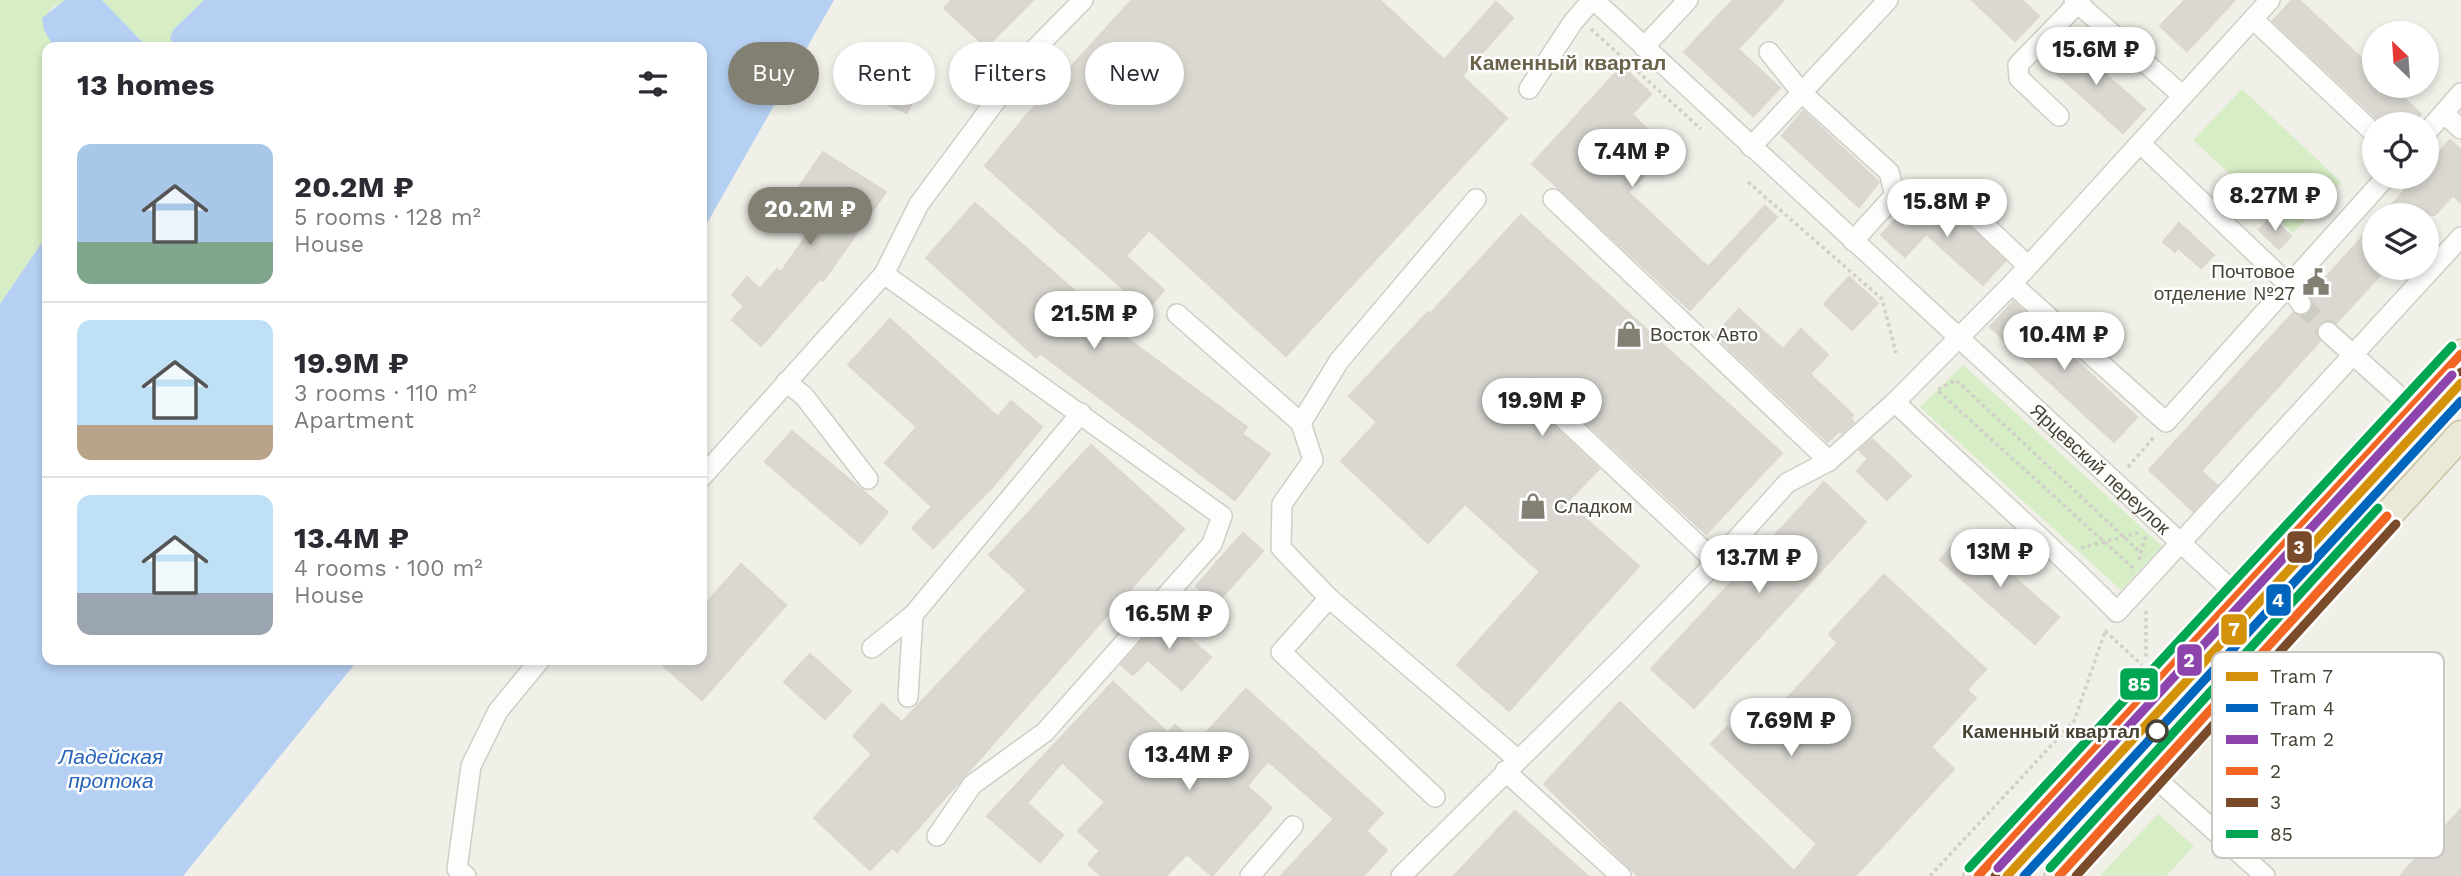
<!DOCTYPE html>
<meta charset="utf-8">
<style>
body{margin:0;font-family:"Work Sans",sans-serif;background:#f7f7f7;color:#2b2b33;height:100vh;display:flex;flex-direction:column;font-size:26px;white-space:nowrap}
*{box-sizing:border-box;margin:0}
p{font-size:23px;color:#7c7c81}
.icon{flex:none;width:38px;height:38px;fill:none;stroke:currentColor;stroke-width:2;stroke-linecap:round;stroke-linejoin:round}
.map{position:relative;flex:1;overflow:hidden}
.sheet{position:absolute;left:42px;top:42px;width:665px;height:623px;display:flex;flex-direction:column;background:#fff;border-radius:14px;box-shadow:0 4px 10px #0003}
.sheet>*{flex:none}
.guide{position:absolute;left:728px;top:42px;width:665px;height:63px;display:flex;gap:14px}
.needle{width:46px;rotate:335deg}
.controls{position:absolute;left:2362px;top:21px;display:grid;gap:14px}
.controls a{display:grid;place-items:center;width:77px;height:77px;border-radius:50%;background:#fff;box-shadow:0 4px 10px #0003;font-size:35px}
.price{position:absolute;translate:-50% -60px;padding:0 16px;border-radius:24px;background:#fff;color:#222;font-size:23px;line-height:46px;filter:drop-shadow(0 2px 4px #0008)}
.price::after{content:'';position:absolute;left:50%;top:42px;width:21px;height:16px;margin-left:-10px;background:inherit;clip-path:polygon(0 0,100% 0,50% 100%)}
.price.active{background:#827f73;color:#fff}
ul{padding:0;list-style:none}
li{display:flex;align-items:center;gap:21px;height:175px;padding:0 35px}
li+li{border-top:2px solid #e1e1e2}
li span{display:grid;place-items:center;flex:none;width:196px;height:140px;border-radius:14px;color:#555}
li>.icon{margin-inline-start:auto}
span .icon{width:84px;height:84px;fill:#fffc;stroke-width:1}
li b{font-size:30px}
h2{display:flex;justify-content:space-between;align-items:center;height:84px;padding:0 35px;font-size:30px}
.pill{padding:0 24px;border-radius:32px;background:#fff;box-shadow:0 4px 10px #0003;font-size:24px;line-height:63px}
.pill.active{background:#827f73;color:#fff}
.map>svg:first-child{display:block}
.green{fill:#d7edc6}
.water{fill:#b5d0f2}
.building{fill:#dad8d1;stroke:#d9d7ce;stroke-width:2}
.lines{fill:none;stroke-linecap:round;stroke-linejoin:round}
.minor-tunnel{stroke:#cecdc4;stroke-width:19;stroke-dasharray:19 10;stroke-linecap:butt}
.minor-casing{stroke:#cecdc6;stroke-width:22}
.highway-casing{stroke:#cac2a2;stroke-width:31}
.path{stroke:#d1cfc9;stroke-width:3.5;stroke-dasharray:3.5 3.5;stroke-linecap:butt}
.minor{stroke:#fdfdfc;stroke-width:19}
.highway{stroke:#ece8d8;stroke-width:28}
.bus-1-casing{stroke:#fff;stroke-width:14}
.bus-2-casing{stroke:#fff;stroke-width:14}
.bus-3-casing{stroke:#fff;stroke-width:14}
.bus-1{stroke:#f26522;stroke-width:9}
.bus-2{stroke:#7a4b2a;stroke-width:9}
.bus-3{stroke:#00a651;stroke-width:9}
.tram-1-casing{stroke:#fff;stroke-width:14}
.tram-2-casing{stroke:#fff;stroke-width:14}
.tram-3-casing{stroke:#fff;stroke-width:14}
.tram-1{stroke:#d4920a;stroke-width:9}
.tram-2{stroke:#0065bd;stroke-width:9}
.tram-3{stroke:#8e44ad;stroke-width:9}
.stop-dot{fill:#fff;stroke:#474334;stroke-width:3.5}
.labels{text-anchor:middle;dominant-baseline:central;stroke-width:5;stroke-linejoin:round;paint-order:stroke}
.poi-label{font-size:19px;fill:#474334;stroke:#fff;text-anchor:start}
.street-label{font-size:19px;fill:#474334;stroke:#fff}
.stop-label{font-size:19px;font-weight:bold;fill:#474334;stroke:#fff;text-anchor:end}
.neighbourhood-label{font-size:21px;font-weight:bold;fill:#6b634a;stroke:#fff}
.water-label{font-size:21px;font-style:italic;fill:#2562bb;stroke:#fff}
.key{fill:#fff;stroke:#c8c7c2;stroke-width:2}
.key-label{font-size:19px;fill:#474334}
.line-badge{stroke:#fff;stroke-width:2.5}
.badge-label{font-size:19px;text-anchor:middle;font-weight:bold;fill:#fff}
</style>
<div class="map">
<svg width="2461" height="876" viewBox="0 0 2461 876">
<rect width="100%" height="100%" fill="#f0efe8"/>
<!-- green -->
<g class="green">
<path d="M 0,0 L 65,0 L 50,9 L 44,30 L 54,47 L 47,47 L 47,235 L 0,304 Z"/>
<path d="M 102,0 L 204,0 L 173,30 L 175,47 L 147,47 Z"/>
<path d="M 2242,89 L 2341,182 L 2293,233 L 2193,140 Z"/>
<path d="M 1963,365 L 2162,546 L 2121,590 L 1920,407 Z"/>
<path d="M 2158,814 L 2194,846 L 2166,876 L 2100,876 Z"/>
</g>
<!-- water -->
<g class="water">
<path d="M 65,0 L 102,0 L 147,47 L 54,47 L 44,30 L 42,18 Z"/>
<path d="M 204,0 L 834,0 L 702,232 L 702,47 L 175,47 L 170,38 L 173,30 Z"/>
<path d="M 47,235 L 47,660 L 358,660 L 183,876 L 0,876 L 0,304 Z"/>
</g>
<!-- building -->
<g class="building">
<path d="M 952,0 L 1033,0 L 986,47 L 944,8 Z"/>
<path d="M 1132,0 L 1380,0 L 1444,60 L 1496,2 L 1513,18 L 1462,76 L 1507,118 L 1286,356 L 1149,230 L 1126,256 L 1164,290 L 1144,313 L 1128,299 L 1131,296 L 985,166 L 1025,117 Z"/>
<path d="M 1733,0 L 1784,0 L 1738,49 L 1780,88 L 1753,116 L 1684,52 Z"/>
<path d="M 1972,0 L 2022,0 L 2039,16 L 2015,41 Z"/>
<path d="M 2185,0 L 2235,0 L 2187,51 L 2160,26 Z"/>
<path d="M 2292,0 L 2299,0 L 2375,71 L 2375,86 L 2391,86 L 2421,114 L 2411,124 L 2383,124 L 2273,21 Z"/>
<path d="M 2068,41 L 2145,109 L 2123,133 L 2046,64 Z"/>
<path d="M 1622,66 L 1651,94 L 1632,114 L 1669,151 L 1628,192 L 1708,267 L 1765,206 L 1777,217 L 1690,310 L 1532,164 Z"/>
<path d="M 872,74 L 916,94 L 907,113 L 863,94 Z"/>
<path d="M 1803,111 L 1879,182 L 1859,207 L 1782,136 Z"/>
<path d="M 2450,140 L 2461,150 L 2461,203 L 2453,195 L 2435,215 L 2382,215 L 2417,177 L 2427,177 L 2427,166 Z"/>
<path d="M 823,152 L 886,192 L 823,281 L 820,279 L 761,346 L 732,320 L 744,306 L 732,295 L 747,277 L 760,289 L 777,269 L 781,272 L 827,206 L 799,187 Z"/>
<path d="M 1937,195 L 2005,261 L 1983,285 L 1926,234 L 1905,257 L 1881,235 L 1896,219 L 1906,228 Z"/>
<path d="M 975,203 L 1086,301 L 1082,305 L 1247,427 L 1242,434 L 1270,454 L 1235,500 L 1040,353 L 1036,357 L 926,258 Z"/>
<path d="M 1521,215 L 1782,453 L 1706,534 L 1539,379 L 1533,376 L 1523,379 L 1519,386 L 1523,397 L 1599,469 L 1567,502 L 1639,566 L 1509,711 L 1457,665 L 1540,572 L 1465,504 L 1428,543 L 1341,461 L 1377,422 L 1349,396 L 1428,312 L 1430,314 Z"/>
<path d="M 2271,217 L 2291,236 L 2279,249 L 2259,230 Z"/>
<path d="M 2179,223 L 2214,255 L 2201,268 L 2178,248 L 2175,252 L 2163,242 Z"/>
<path d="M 2375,223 L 2375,268 L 2387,268 L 2336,323 L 2330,320 L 2319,323 L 2316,330 L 2320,341 L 2201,471 L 2217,485 L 2193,511 L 2149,470 L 2293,313 L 2302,316 L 2311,310 L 2313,303 L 2310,295 Z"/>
<path d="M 1849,277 L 1878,303 L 1852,330 L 1824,304 Z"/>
<path d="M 2013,302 L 2137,417 L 2114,442 L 1990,327 Z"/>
<path d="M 1739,309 L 1783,349 L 1801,329 L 1828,355 L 1810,374 L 1853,415 L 1850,418 L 1854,422 L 1842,433 L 1839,431 L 1828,442 L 1715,335 Z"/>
<path d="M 890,319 L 998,417 L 1011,401 L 1042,427 L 996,483 L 933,548 L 912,528 L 932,507 L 885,463 L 917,427 L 848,365 Z"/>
<path d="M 792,431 L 888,512 L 861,544 L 765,462 Z"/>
<path d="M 1872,439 L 1911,476 L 1887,500 L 1857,471 L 1868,459 L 1859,450 Z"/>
<path d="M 1091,445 L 1184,529 L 897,852 L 892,848 L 870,870 L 814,818 L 872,754 L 853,736 L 882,704 L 902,722 L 1027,590 L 989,555 Z"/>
<path d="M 1824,482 L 1866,522 L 1694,708 L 1651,669 Z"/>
<path d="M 1243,533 L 1263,551 L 1216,604 L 1196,586 Z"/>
<path d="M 1964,533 L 2059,617 L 2035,644 L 1940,560 Z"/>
<path d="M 741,564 L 786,605 L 702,700 L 657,660 L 702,660 L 702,608 Z"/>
<path d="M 1884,575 L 1986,669 L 1967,690 L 1976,698 L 1931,747 L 1954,769 L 1855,876 L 1638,876 L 1544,784 L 1620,702 L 1794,871 L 1817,844 L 1711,744 L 1727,727 L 1745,744 L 1838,643 L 1829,634 Z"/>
<path d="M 1174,606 L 1187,617 L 1177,628 L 1211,657 L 1182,690 L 1148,660 L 1133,675 L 1121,665 Z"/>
<path d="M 810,654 L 851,691 L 825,719 L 784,682 Z"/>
<path d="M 1113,682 L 1168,733 L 1175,725 L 1196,744 L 1246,689 L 1383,813 L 1366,831 L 1387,850 L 1363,876 L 1281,876 L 1334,819 L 1268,761 L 1247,786 L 1272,808 L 1212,876 L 1187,854 L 1166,876 L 1101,876 L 1088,864 L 1100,851 L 1078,831 L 1105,802 L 1062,762 L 1027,803 L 1063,835 L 1040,862 L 987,816 Z"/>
<path d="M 2461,809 L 2461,876 L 2400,876 Z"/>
<path d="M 1515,811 L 1588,876 L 1454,876 Z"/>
</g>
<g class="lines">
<!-- minor-tunnel -->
<path class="minor-tunnel" d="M 2301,304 L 2328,332"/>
<defs>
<g id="minor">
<path id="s1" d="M 1594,0 L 2236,594"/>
<path d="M 2074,0 L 2183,96"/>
<path d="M 2270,0 L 2012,284 L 1895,402 C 1968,473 2046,539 2117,612 L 2461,237"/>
<path d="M 2253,19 L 2375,134"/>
<path d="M 1644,47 L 1688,0"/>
<path d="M 1769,52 L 1802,93 L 1889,172 L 1895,195 L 1853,241"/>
<path d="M 1529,89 L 1573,22 L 1592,0"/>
<path d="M 2444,113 L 2461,129"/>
<path d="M 2059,116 L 2019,78 L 2018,65 L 2081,0"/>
<path d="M 2427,132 L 2461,93"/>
<path d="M 1751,147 L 1888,0"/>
<path d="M 1951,193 L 2028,266"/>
<path d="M 1476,199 L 1339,361 L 1301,423 L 1313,460 L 1282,504 L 1281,548 L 1329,598 L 1517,759"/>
<path d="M 1553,199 L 1829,461"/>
<path d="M 884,274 L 1222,516 L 1212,544 L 1045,732 L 972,785 L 937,836"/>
<path d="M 2012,284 L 2166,422 L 2289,285 L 2140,143"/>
<path d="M 2301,304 L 2289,285 L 2386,177"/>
<path d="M 1177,314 L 1301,423"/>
<path d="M 2328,332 L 2411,407"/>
<path d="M 786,382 L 804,396 L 868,479"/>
<path d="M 1531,388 L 1716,562"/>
<path d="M 702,477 L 884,274 L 919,204 L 1032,52 L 1083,0"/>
<path d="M 1329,598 L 1281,652 L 1435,797"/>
<path d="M 872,648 L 913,615 L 1081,413"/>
<path d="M 908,697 L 913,615"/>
<path d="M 1505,771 L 1621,876"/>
<path d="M 2152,775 L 2265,876"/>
<path d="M 466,876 L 457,869 L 471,766 L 498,711 L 540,660"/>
<path d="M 1250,876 L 1293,826"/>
<path d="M 1401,876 L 1625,655 L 1716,562 L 1787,483 L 1829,461 L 1895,402"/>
</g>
<g id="highway">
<path d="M 1978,876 L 2461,354"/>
<path d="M 2059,876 L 2461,435"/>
</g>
</defs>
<!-- minor casing -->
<use href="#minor" class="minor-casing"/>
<!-- highway casing -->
<use href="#highway" class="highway-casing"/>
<!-- path -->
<g class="path">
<path d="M 1591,29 L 1701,129"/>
<path d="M 1748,182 L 1882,299 L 1896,353"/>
<path d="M 2128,467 L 2155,436"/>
<path d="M 2081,548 L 2141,532"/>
<path d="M 2139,560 L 2146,534"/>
<path d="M 2133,568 L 1937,390 L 1956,380 L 2139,551"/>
<path d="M 2146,611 L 2146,659"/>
<path d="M 2105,631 L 2142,665"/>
<path d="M 2275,677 L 2286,665"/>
<path d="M 1930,876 L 2074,721 L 2106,629"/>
</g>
<!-- minor -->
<use href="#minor" class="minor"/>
<!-- highway -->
<use href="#highway" class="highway"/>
<defs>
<g id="bus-1">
<path d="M 1978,876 L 2461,354"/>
<path d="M 2059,876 L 2387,516"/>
</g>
<g id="bus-2">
<path d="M 1995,876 L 2461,372"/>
<path d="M 2076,876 L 2396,524"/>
</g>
<g id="bus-3">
<path d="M 1969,868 L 2452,346"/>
<path d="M 2050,868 L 2378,508"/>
</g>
</defs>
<!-- bus-1 casing -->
<use href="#bus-1" class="bus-1-casing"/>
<!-- bus-2 casing -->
<use href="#bus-2" class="bus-2-casing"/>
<!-- bus-3 casing -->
<use href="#bus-3" class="bus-3-casing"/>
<!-- bus-1 -->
<use href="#bus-1" class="bus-1"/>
<!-- bus-2 -->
<use href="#bus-2" class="bus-2"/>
<!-- bus-3 -->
<use href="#bus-3" class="bus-3"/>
<defs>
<path id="tram-1" d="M 2007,876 L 2461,383"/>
<path id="tram-2" d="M 2024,876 L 2461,401"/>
<path id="tram-3" d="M 1998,868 L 2452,375"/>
</defs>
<!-- tram-1 casing -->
<use href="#tram-1" class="tram-1-casing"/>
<!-- tram-2 casing -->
<use href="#tram-2" class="tram-2-casing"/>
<!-- tram-3 casing -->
<use href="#tram-3" class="tram-3-casing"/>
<!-- tram-1 -->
<use href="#tram-1" class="tram-1"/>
<!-- tram-2 -->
<use href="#tram-2" class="tram-2"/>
<!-- tram-3 -->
<use href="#tram-3" class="tram-3"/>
</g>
<!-- icons -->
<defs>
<symbol id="civic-bare" viewBox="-9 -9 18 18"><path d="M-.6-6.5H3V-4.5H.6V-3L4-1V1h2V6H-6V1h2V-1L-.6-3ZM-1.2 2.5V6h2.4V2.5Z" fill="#827f73" stroke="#fff" stroke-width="2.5" paint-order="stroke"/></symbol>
<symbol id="shop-bare" viewBox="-9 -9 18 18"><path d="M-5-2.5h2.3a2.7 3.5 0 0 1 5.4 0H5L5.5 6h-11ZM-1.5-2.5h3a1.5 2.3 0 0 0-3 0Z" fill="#827f73" stroke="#fff" stroke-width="2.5" paint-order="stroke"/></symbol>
</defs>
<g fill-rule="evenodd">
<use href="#civic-bare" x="2297" y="263" width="38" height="38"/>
<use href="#shop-bare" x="1610" y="315" width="38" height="38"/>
<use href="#shop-bare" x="1514" y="487" width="38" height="38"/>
</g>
<!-- markers -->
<circle class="stop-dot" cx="2157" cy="731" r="10"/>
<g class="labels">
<!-- poi labels -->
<g class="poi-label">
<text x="2295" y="271" text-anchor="end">Почтовое<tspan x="2295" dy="22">отделение №27</tspan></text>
<text x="1650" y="334">Восток Авто</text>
<text x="1554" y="506">Сладком</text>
</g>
<!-- street labels -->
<g class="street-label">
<text stroke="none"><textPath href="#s1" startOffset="690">Ярцевский переулок</textPath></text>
</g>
<!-- stop labels -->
<g class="stop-label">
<text x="2140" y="731">Каменный квартал</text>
</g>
<!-- neighbourhood labels -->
<g class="neighbourhood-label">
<text x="1568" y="62">Каменный квартал</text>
</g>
<!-- water labels -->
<g class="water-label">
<text x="111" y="756">Ладейская<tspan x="111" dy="24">протока</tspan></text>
</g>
</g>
<!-- legend -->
<rect x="2212" y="652" width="232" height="206" rx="10" class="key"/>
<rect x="2226" y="672" width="32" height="9" fill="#d4920a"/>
<rect x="2226" y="704" width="32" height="8" fill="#0065bd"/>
<rect x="2226" y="735" width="32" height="9" fill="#8e44ad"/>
<rect x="2226" y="767" width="32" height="8" fill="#f26522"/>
<rect x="2226" y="798" width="32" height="9" fill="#7a4b2a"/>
<rect x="2226" y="830" width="32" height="8" fill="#00a651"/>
<g class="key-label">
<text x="2270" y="683">Tram 7</text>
<text x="2270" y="715">Tram 4</text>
<text x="2270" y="746">Tram 2</text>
<text x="2270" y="778">2</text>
<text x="2270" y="809">3</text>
<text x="2270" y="841">85</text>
</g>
<g class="line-badge">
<rect x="2286" y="530" width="27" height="34" rx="7" fill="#7a4b2a"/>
<rect x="2265" y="583" width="27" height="34" rx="7" fill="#0065bd"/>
<rect x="2220" y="613" width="28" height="33" rx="7" fill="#d4920a"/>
<rect x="2176" y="643" width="27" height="34" rx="7" fill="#8e44ad"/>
<rect x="2119" y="667" width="40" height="34" rx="7" fill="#00a651"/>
</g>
<g class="badge-label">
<text x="2299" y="554">3</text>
<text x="2278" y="607">4</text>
<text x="2234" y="636">7</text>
<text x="2189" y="667">2</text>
<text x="2139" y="691">85</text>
</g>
</svg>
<div class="controls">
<a><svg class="needle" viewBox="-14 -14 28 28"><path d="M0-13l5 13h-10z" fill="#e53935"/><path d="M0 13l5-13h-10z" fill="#7c7c81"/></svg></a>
<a><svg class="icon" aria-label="locate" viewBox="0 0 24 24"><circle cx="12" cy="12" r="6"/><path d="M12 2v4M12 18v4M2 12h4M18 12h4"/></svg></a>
<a><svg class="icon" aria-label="layers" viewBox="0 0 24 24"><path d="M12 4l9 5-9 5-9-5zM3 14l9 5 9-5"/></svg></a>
</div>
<b class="price" style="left:2096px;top:87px">15.6M ₽</b>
<b class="price" style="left:1632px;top:189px">7.4M ₽</b>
<b class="price" style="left:2275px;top:233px">8.27M ₽</b>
<b class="price" style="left:1947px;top:239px">15.8M ₽</b>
<b class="price active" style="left:810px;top:247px">20.2M ₽</b>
<b class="price" style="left:1094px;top:351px">21.5M ₽</b>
<b class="price" style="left:2064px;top:372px">10.4M ₽</b>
<b class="price" style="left:1542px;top:438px">19.9M ₽</b>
<b class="price" style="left:2000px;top:589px">13M ₽</b>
<b class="price" style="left:1759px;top:595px">13.7M ₽</b>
<b class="price" style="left:1169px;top:651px">16.5M ₽</b>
<b class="price" style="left:1791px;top:758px">7.69M ₽</b>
<b class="price" style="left:1189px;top:792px">13.4M ₽</b>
<div class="guide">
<a class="pill active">Buy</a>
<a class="pill">Rent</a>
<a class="pill">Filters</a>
<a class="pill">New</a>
</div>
<section class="sheet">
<h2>13 homes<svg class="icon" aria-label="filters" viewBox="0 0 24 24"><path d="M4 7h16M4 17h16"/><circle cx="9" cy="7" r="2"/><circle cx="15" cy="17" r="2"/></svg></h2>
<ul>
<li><span style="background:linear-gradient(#a9c7e8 70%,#7fa58c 0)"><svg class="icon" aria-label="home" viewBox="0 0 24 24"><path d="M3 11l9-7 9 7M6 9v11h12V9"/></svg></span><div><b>20.2M ₽</b><p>5 rooms · 128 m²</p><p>House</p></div></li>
<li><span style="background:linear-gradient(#bfe0f5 75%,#b9a48a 0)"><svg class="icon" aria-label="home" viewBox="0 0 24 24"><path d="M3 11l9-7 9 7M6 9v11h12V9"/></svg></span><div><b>19.9M ₽</b><p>3 rooms · 110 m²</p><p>Apartment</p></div></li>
<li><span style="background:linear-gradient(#bfe0f5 70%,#9aa5b1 0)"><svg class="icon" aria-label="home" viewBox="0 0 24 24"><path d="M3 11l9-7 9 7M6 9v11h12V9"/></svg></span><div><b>13.4M ₽</b><p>4 rooms · 100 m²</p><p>House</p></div></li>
</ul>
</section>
</div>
